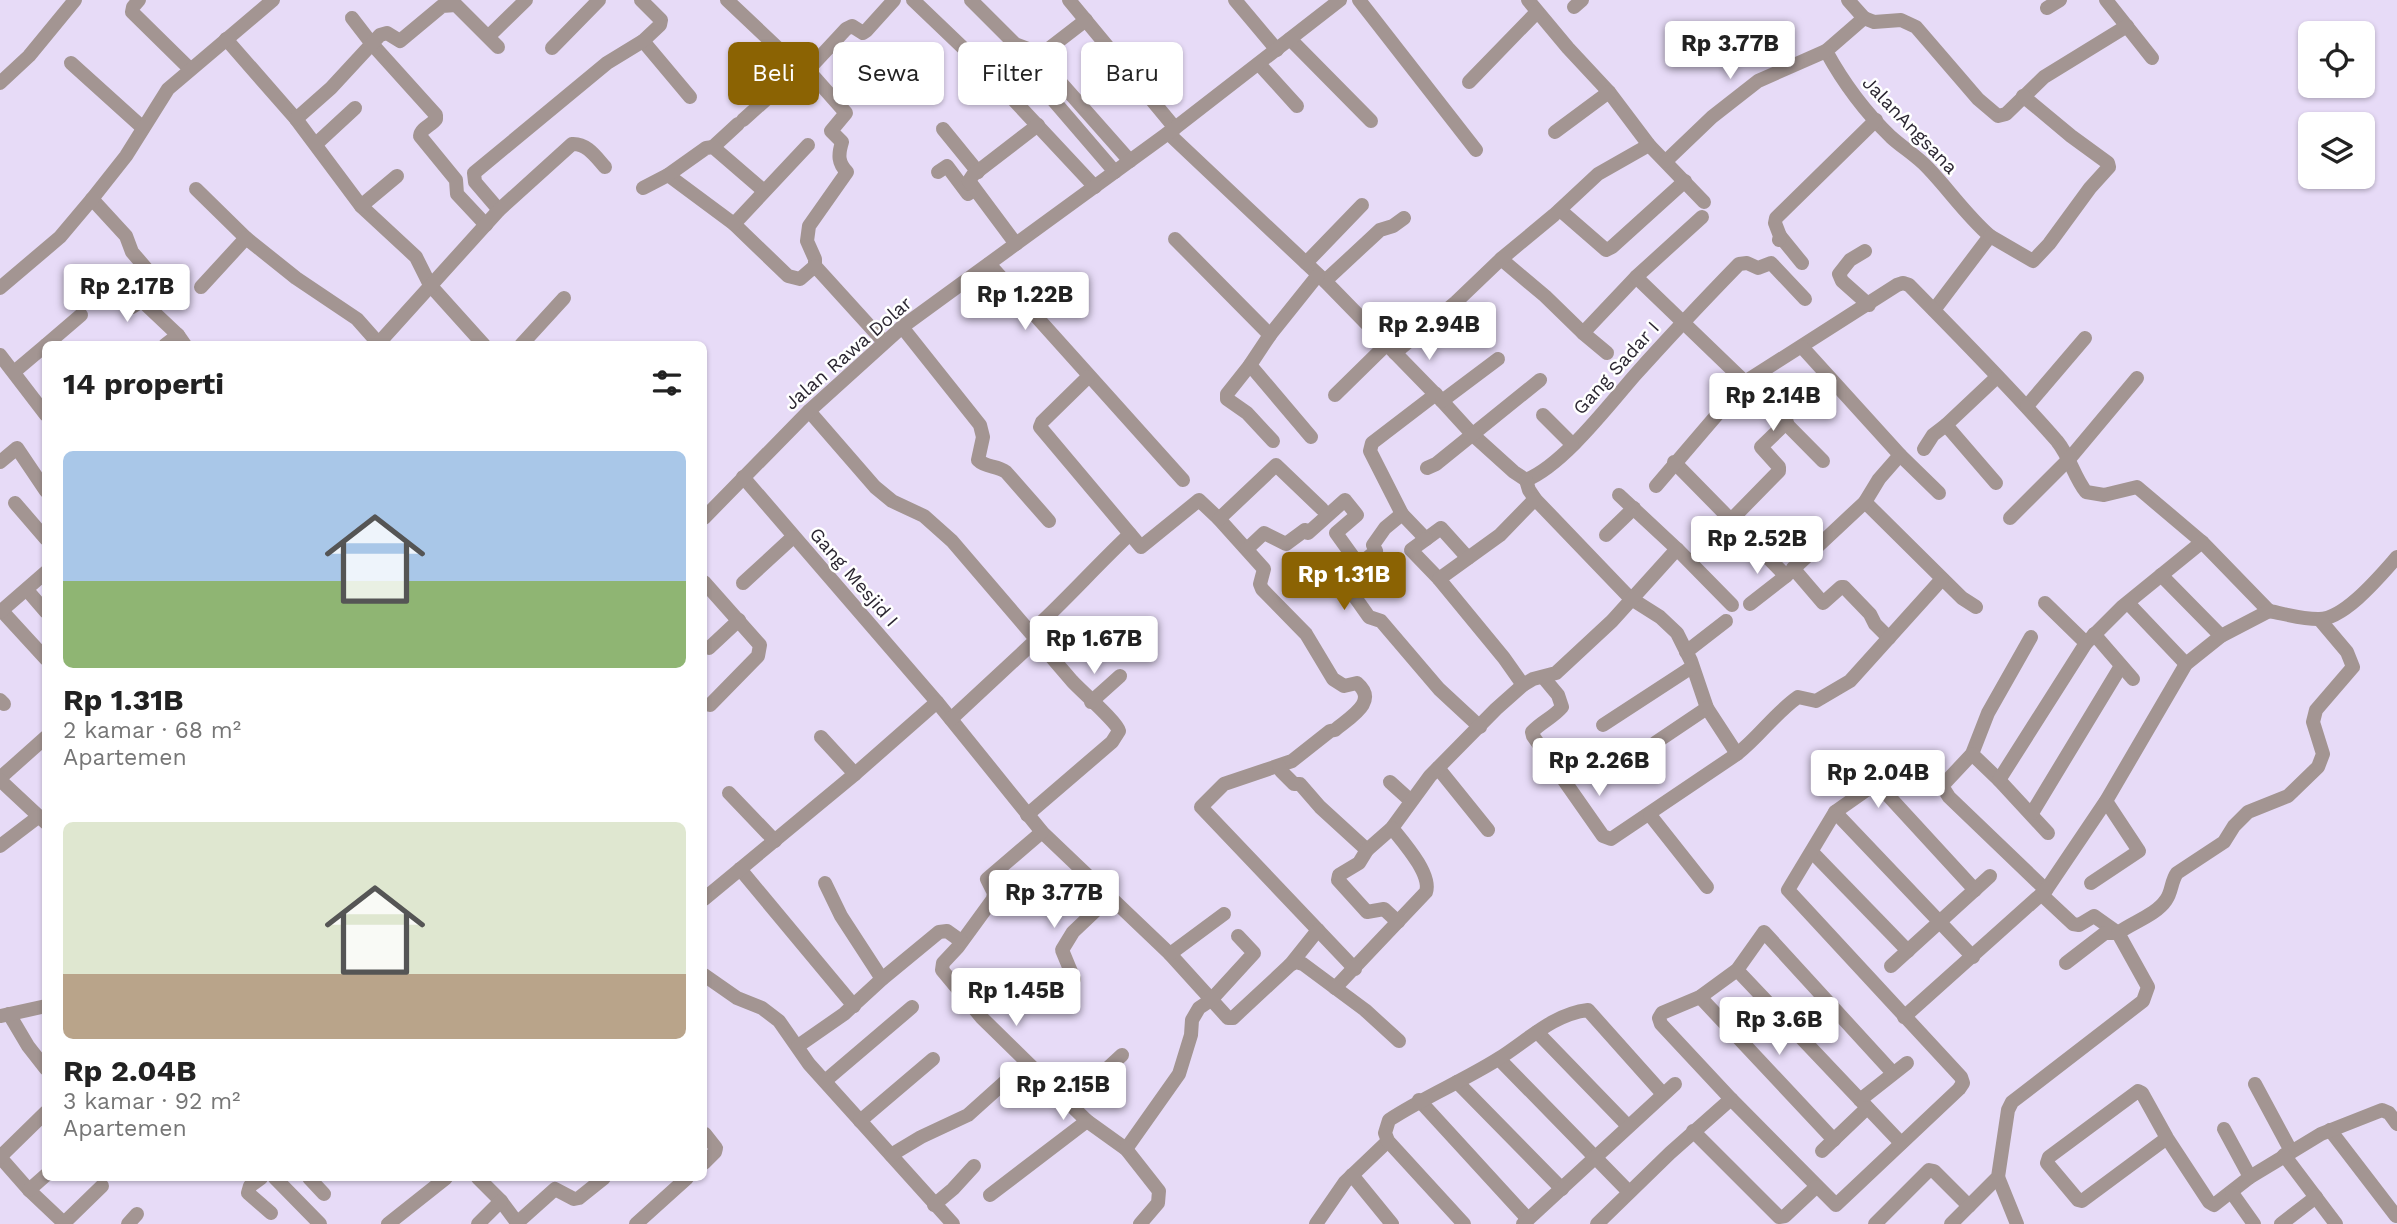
<!DOCTYPE html>
<html lang="id">
<meta charset="utf-8">
<style>
body{margin:0;font-family:"Work Sans",sans-serif;background:#f6f6f6;color:#222;height:100vh;display:flex;flex-direction:column;font-size:26px;white-space:nowrap}
*{box-sizing:border-box;margin:0}
p{font-size:23px;color:#767676}
.icon{flex:none;width:38px;height:38px;fill:none;stroke:currentColor;stroke-width:2;stroke-linecap:round;stroke-linejoin:round}
.map{position:relative;flex:1;overflow:hidden}
.panel{position:absolute;left:42px;top:341px;width:665px;height:840px;display:flex;flex-direction:column;background:#fff;border-radius:10px;box-shadow:0 2px 5px #0004}
.panel>*{flex:none}
.top-card{position:absolute;left:728px;top:42px;width:665px;height:63px;display:flex;gap:14px}
.fabs{position:absolute;left:2298px;top:21px;display:grid;gap:14px}
.fabs a{display:grid;place-items:center;width:77px;height:77px;border-radius:10px;background:#fff;box-shadow:0 2px 5px #0004;font-size:35px}
.price{position:absolute;translate:-50% -60px;padding:0 16px;border-radius:7px;background:#fff;color:#222;font-size:23px;line-height:46px;filter:drop-shadow(0 2px 4px #0008)}
.price::after{content:'';position:absolute;left:50%;top:42px;width:21px;height:16px;margin-left:-10px;background:inherit;clip-path:polygon(0 0,100% 0,50% 100%)}
.price.selected{background:#8b6303;color:#fff}
ul{padding:0;list-style:none}
li{display:grid;align-content:center;gap:14px;height:371px;padding:0 21px}
li span{display:grid;place-items:center;height:217px;border-radius:10px;color:#555}
li>.icon{margin-inline-start:auto}
span .icon{width:126px;height:126px;fill:#fffc;stroke-width:1}
li b{font-size:30px}
h2{display:flex;justify-content:space-between;align-items:center;height:84px;padding:0 21px;font-size:30px}
.tag{padding:0 24px;border-radius:10px;background:#fff;box-shadow:0 2px 5px #0004;font-size:24px;line-height:63px}
.tag.selected{background:#8b6303;color:#fff}
.map>svg:first-child{display:block}
.lines{fill:none;stroke-linecap:round;stroke-linejoin:round}
.minor{stroke:#a39592;stroke-width:14}
.labels{text-anchor:middle;dominant-baseline:central;stroke-width:5;stroke-linejoin:round;paint-order:stroke}
.street-label{font-size:19px;fill:#2c2732;stroke:#fff}
</style>
<div class="map">
<svg width="2397" height="1224" viewBox="0 0 2397 1224">
<rect width="100%" height="100%" fill="#e7dbf7"/>
<g class="lines">
<!-- minor -->
<g class="minor">
<path d="M 139,0 L 133,7 L 132,12 L 190,69"/>
<path d="M 727,0 L 800,69"/>
<path d="M 913,0 L 981,65 L 1095,187"/>
<path d="M 971,0 L 1015,44 L 1031,50 L 1038,57 L 1130,161"/>
<path d="M 1069,0 L 1175,128"/>
<path d="M 1235,0 L 1277,50"/>
<path d="M 1359,0 L 1476,150"/>
<path d="M 1528,0 L 1568,48 L 1609,92 L 1649,145 L 1704,202"/>
<path d="M 1848,0 L 1864,18 L 1826,51 C 1844,84 1864,111 1891,137 C 1903,148 1917,156 1928,168 C 1950,191 1966,215 1990,236 L 1934,310"/>
<path d="M 2106,0 L 2152,58"/>
<path d="M 1574,7 L 1582,0"/>
<path d="M 2047,8 L 2060,0"/>
<path d="M 352,18 L 372,44 L 436,115 L 436,119 C 432,125 421,128 420,136 L 456,180 L 457,194 L 486,225"/>
<path d="M 1864,18 L 1874,22 L 1901,20 L 1916,27 L 1978,99 L 1998,116 L 2006,114 L 2044,77 L 2127,26"/>
<path d="M 489,36 L 526,0"/>
<path d="M 226,39 L 296,119 L 361,206 L 416,257 L 430,285 L 484,345"/>
<path d="M 1290,39 L 1371,121"/>
<path d="M 643,41 L 690,97"/>
<path d="M 1015,44 L 1018,59 L 1115,172"/>
<path d="M 552,48 L 599,0"/>
<path d="M 1038,57 L 1086,20"/>
<path d="M 71,63 L 143,128"/>
<path d="M 1259,64 L 1297,106"/>
<path d="M 807,71 L 846,29 L 852,26 L 863,33 L 866,31 L 894,0"/>
<path d="M 1469,82 L 1537,12"/>
<path d="M 0,83 L 29,56 L 75,0"/>
<path d="M 296,119 L 331,88 L 380,35 L 387,33 L 400,41 L 442,6 L 456,5 L 498,47"/>
<path d="M 743,120 L 800,69 L 807,69 L 846,113 L 831,131 L 842,142 C 838,155 838,163 847,172 L 809,226 L 807,241 L 815,259 L 815,266"/>
<path d="M 943,129 L 978,172"/>
<path d="M 1555,132 L 1609,92"/>
<path d="M 1168,133 L 1325,281 L 1442,401 L 1473,435 L 1514,472 L 1526,480 C 1563,465 1608,406 1635,375 C 1669,337 1703,301 1739,264 L 1747,263 L 1758,268 L 1771,263 L 1805,299"/>
<path d="M 316,144 L 355,108"/>
<path d="M 713,147 L 738,124"/>
<path d="M 1666,161 L 1712,117 L 1758,81 L 1826,51"/>
<path d="M 938,172 L 947,166 L 968,194 L 971,192"/>
<path d="M 668,175 L 734,224 L 788,276 L 800,279 L 815,266 L 884,342"/>
<path d="M 643,188 L 668,175 L 706,148 L 713,147 L 764,191"/>
<path d="M 196,189 L 246,238 L 296,278 L 357,319 L 380,345"/>
<path d="M 92,199 L 126,236 L 132,252 L 156,280 L 156,285 L 142,301"/>
<path d="M 361,206 L 397,176"/>
<path d="M 499,210 L 475,182 L 474,173 L 607,63 L 643,41 L 660,25 L 661,20 L 641,0"/>
<path d="M 1560,210 L 1606,250 L 1612,247 L 1685,181"/>
<path d="M 734,224 L 808,145"/>
<path d="M 1780,236 L 1802,263"/>
<path d="M 1990,236 L 2033,261 L 2049,244 L 2090,188 L 2109,167 L 2108,163 L 2071,136 L 2023,96"/>
<path d="M 1175,239 L 1270,335"/>
<path d="M 1779,240 L 1780,236 L 1775,223 L 1776,218 L 1876,120"/>
<path d="M 1016,244 L 969,181 L 973,175 L 1038,125"/>
<path d="M 1865,251 L 1850,260 L 1839,274 L 1842,281 L 1869,305"/>
<path d="M 1501,259 L 1545,296 L 1583,333 L 1636,277 L 1702,217"/>
<path d="M 1306,263 L 1362,205"/>
<path d="M 989,264 L 1183,480"/>
<path d="M 97,273 L 132,307 L 142,301 L 178,335 L 185,345"/>
<path d="M 1636,277 L 1745,382 L 1897,285 L 1903,283 L 1909,285 C 1959,336 2010,387 2057,441 C 2070,457 2074,477 2086,492 L 2104,495 L 2137,487 L 2202,542 L 2269,611"/>
<path d="M 1325,281 L 1380,230 L 1393,226 L 1404,218"/>
<path d="M 201,287 L 246,238"/>
<path d="M 0,288 L 60,237 L 92,199 L 126,156 L 168,89 L 273,0"/>
<path d="M 902,327 L 980,425 L 983,437 L 978,460 C 986,468 997,465 1006,472 L 1049,521"/>
<path d="M 1583,333 L 1607,353"/>
<path d="M 46,345 L 81,315"/>
<path d="M 165,345 L 178,335"/>
<path d="M 377,345 L 499,210 L 572,144 C 587,143 596,157 605,167"/>
<path d="M 521,345 L 564,298"/>
<path d="M 1395,353 L 1456,302 L 1501,259 L 1554,215 L 1598,174 L 1649,145"/>
<path d="M 0,355 L 46,415"/>
<path d="M 1250,365 L 1311,437"/>
<path d="M 14,372 L 46,345"/>
<path d="M 1088,377 L 1042,422 L 1040,427 L 1141,547 L 1199,500 L 1219,519 L 1264,569 L 1260,584 L 1262,589 L 1306,634 L 1333,679 L 1344,686 L 1357,683 C 1379,702 1350,717 1335,730 L 1330,731 L 1292,761 L 1224,784 L 1201,807 L 1355,969"/>
<path d="M 1436,394 L 1372,443 L 1370,451 L 1402,514 L 1426,539 L 1441,528 L 1468,558"/>
<path d="M 1335,395 L 1387,344"/>
<path d="M 1442,401 L 1498,359"/>
<path d="M 2027,406 L 2085,338"/>
<path d="M 809,411 L 875,487 L 892,501 L 924,516 L 952,541 L 1072,681 C 1081,691 1117,722 1119,731 L 1112,742 L 1027,815"/>
<path d="M 1543,415 L 1572,444"/>
<path d="M 1273,441 L 1247,413 L 1227,399 L 1227,394 L 1250,365 L 1270,335 L 1318,275"/>
<path d="M 1924,449 L 1933,435 L 1946,425"/>
<path d="M 1900,455 L 1939,493"/>
<path d="M 0,462 L 17,448 L 46,491"/>
<path d="M 1674,462 L 1786,576"/>
<path d="M 1427,468 L 1436,464 L 1540,380"/>
<path d="M 743,477 L 937,702 L 1042,832 L 1170,954 L 1228,1018 L 1233,1018 L 1290,965 L 1296,962 L 1303,964 L 1365,1010 L 1399,1041"/>
<path d="M 1526,480 L 1529,490 L 1535,499 L 1630,598 L 1660,617 L 1677,633 L 1691,661 L 1707,708 L 1737,754"/>
<path d="M 1996,483 L 1946,425 L 1997,377"/>
<path d="M 1656,486 L 1745,382 L 1823,461"/>
<path d="M 1619,495 L 1677,549 L 1732,605"/>
<path d="M 1865,502 L 1962,598 L 1976,607"/>
<path d="M 15,503 L 46,539"/>
<path d="M 704,518 L 809,411 L 902,327 L 1175,128 L 1340,0"/>
<path d="M 2010,518 L 2070,458 L 2137,378"/>
<path d="M 1219,519 L 1276,465 L 1322,509"/>
<path d="M 1731,520 L 1779,471 L 1779,467 L 1761,447 L 1787,422"/>
<path d="M 1606,535 L 1634,508"/>
<path d="M 1426,539 L 1411,550 L 1439,579"/>
<path d="M 1247,549 L 1264,533 L 1286,544 L 1305,530 L 1308,533 L 1345,500 L 1357,515 L 1336,533 L 1364,572 L 1347,586 L 1369,617 L 1381,621 L 1439,689 L 1480,727"/>
<path d="M 1360,564 L 1376,551 L 1373,545 L 1385,528 L 1402,514"/>
<path d="M 1793,568 L 1823,603 L 1841,587 L 1844,587 L 1870,614 L 1875,624 L 1889,638"/>
<path d="M 2161,575 L 2221,636"/>
<path d="M 704,582 L 760,645 L 758,656 L 710,705"/>
<path d="M 743,583 L 793,537"/>
<path d="M 27,590 L 46,612"/>
<path d="M 2045,603 L 2086,643"/>
<path d="M 2128,603 L 2186,664"/>
<path d="M 1750,604 L 1786,576 L 1865,502 L 1879,479 L 1900,455 L 1802,347"/>
<path d="M 2,611 L 46,659"/>
<path d="M 2269,611 C 2285,614 2302,619 2318,619 C 2344,620 2381,575 2397,557"/>
<path d="M 0,612 L 46,572"/>
<path d="M 1031,632 C 1065,601 1096,566 1130,534"/>
<path d="M 2094,634 L 2133,679"/>
<path d="M 2031,637 L 1988,713 L 1972,754 L 1942,786 L 1949,797 L 2046,890"/>
<path d="M 709,648 L 739,620"/>
<path d="M 1686,652 L 1726,621"/>
<path d="M 1543,677 L 1558,695 L 1562,707 C 1554,717 1541,722 1532,732 L 1533,736 L 1603,836 L 1611,839 L 1737,754 C 1759,737 1775,713 1798,697 L 1816,701 L 1850,681 L 1942,579"/>
<path d="M 1523,685 L 1504,658 L 1439,579 L 1500,535 L 1535,499"/>
<path d="M 0,700 L 4,704"/>
<path d="M 1091,702 L 1120,676"/>
<path d="M 951,719 L 1036,640"/>
<path d="M 1603,725 L 1692,667"/>
<path d="M 821,737 L 855,774"/>
<path d="M 1655,743 L 1707,708"/>
<path d="M 1972,754 L 1999,780 L 2048,833"/>
<path d="M 1279,766 L 1281,771 L 1294,784 L 1300,784 L 1320,807 L 1367,850"/>
<path d="M 1438,768 L 1488,830"/>
<path d="M 0,778 L 46,737"/>
<path d="M 0,780 L 46,823"/>
<path d="M 1999,780 L 2086,643 L 2122,607 L 2202,542"/>
<path d="M 1390,782 L 1411,801"/>
<path d="M 729,793 L 775,841"/>
<path d="M 1835,812 L 1973,957"/>
<path d="M 2032,813 L 2121,666"/>
<path d="M 1650,815 L 1707,887"/>
<path d="M 1042,832 L 987,879 L 994,893 L 993,899 L 958,947 L 943,963 L 942,970 L 982,1018 L 1087,1121 L 1126,1149 L 1159,1191 L 1158,1203 L 1140,1224"/>
<path d="M 0,846 L 38,817"/>
<path d="M 1812,852 L 1908,951"/>
<path d="M 740,869 L 854,1006"/>
<path d="M 825,883 L 841,916 L 882,979"/>
<path d="M 2091,883 L 2139,851 L 2106,801"/>
<path d="M 2042,895 L 2073,924 L 2079,925 L 2094,916 L 2118,933"/>
<path d="M 704,899 L 855,774 L 937,702"/>
<path d="M 1398,922 L 1384,909 L 1367,912 L 1338,880 L 1339,875 L 1359,863 L 1367,850 L 1392,828 L 1430,776 L 1496,709 L 1523,685 L 1533,679 L 1556,673 L 1612,621 L 1677,549"/>
<path d="M 1170,954 L 1224,914"/>
<path d="M 2066,963 L 2105,933 L 2118,933"/>
<path d="M 1290,965 L 1318,930"/>
<path d="M 1891,966 L 1990,876"/>
<path d="M 1737,970 L 1901,1143"/>
<path d="M 704,975 L 737,998 L 762,1008 L 779,1021 L 809,1064 L 953,1224"/>
<path d="M 1335,988 L 1426,892 C 1432,874 1403,842 1392,828"/>
<path d="M 1700,997 L 1834,1140"/>
<path d="M 1059,999 L 1074,979 L 1062,950 L 1073,932 L 1111,896"/>
<path d="M 9,1014 L 28,1046 L 46,1069"/>
<path d="M 1,1016 L 46,1006"/>
<path d="M 1904,1017 L 2046,890 L 2106,801 L 2186,664 L 2221,636 L 2269,611"/>
<path d="M 1537,1032 L 1628,1126"/>
<path d="M 798,1046 L 844,1014 L 882,979 L 939,932 L 947,931 L 961,941"/>
<path d="M 1499,1059 L 1629,1192"/>
<path d="M 1893,1073 L 1764,932 L 1737,970 L 1700,997 L 1662,1013 L 1659,1018 L 1661,1024 L 1731,1099 L 1836,1205 L 1959,1089 L 1963,1083 L 1961,1077 L 1788,890 L 1835,812 L 1872,786 L 1878,787 L 1884,791 L 1975,890"/>
<path d="M 825,1081 L 912,1007"/>
<path d="M 1457,1082 L 1562,1189"/>
<path d="M 2255,1084 L 2291,1151"/>
<path d="M 1419,1100 L 1528,1219"/>
<path d="M 1860,1100 L 1907,1063"/>
<path d="M 1069,1104 L 1122,1055"/>
<path d="M 860,1121 L 933,1059"/>
<path d="M 2224,1129 L 2250,1177"/>
<path d="M 2330,1130 L 2396,1216"/>
<path d="M 1693,1131 L 1779,1217 L 1785,1216 L 1816,1187"/>
<path d="M 2167,1138 L 2082,1201 L 2078,1200 L 2047,1163 L 2049,1157 L 2138,1091 L 2142,1093 L 2167,1138 L 2209,1202 L 2214,1205 L 2250,1177 L 2321,1134 L 2382,1110 L 2389,1113 L 2397,1124"/>
<path d="M 1126,1149 L 1179,1074 L 1191,1035 L 1192,1020 L 1199,1008 L 1211,1000 L 1254,953 L 1238,936"/>
<path d="M 1822,1151 L 1867,1108"/>
<path d="M 891,1155 L 921,1137 L 968,1115 L 1026,1063"/>
<path d="M 2284,1155 L 2336,1224"/>
<path d="M 0,1157 L 29,1190 L 65,1224"/>
<path d="M 0,1157 L 46,1112"/>
<path d="M 704,1163 L 715,1152 L 716,1148 L 705,1134"/>
<path d="M 1352,1175 L 1392,1224"/>
<path d="M 1998,1177 L 2017,1224"/>
<path d="M 261,1178 L 250,1186 L 248,1193 L 271,1213"/>
<path d="M 275,1178 L 320,1224"/>
<path d="M 309,1178 L 324,1194"/>
<path d="M 478,1178 L 501,1201 L 518,1224"/>
<path d="M 29,1190 L 46,1175"/>
<path d="M 2232,1193 L 2254,1224"/>
<path d="M 990,1195 L 1087,1121"/>
<path d="M 934,1205 L 953,1189 L 974,1166"/>
<path d="M 64,1223 L 102,1186"/>
<path d="M 517,1223 L 555,1189 L 574,1199 L 579,1198 L 604,1178"/>
<path d="M 128,1224 L 137,1214"/>
<path d="M 388,1224 L 446,1178"/>
<path d="M 478,1224 L 501,1201"/>
<path d="M 636,1224 L 687,1178"/>
<path d="M 1316,1224 L 1345,1182 L 1388,1141"/>
<path d="M 1464,1224 L 1388,1141 L 1385,1133 L 1389,1120 C 1424,1097 1463,1081 1498,1059 C 1527,1041 1553,1014 1588,1010 L 1663,1094"/>
<path d="M 1523,1224 L 1675,1084"/>
<path d="M 1597,1224 L 1670,1153 L 1731,1099"/>
<path d="M 1875,1224 L 1929,1170 L 1934,1171 L 1969,1206"/>
<path d="M 1951,1224 L 1998,1177 L 2008,1110 L 2012,1102 L 2143,1001 L 2148,987 L 2118,933 C 2133,922 2156,915 2166,900 C 2172,892 2171,881 2177,873 L 2224,842 L 2234,826 L 2248,812 L 2288,796 L 2318,767 L 2323,754 L 2313,722 L 2316,710 L 2353,667 L 2347,652 L 2320,620"/>
<path d="M 2281,1224 L 2316,1197"/>
</g>
</g>
<g class="labels">
<!-- street labels -->
<g class="street-label">
<text transform="translate(1910 125) rotate(46)">JalanAngsana</text>
<text transform="translate(848 353) rotate(-41)">Jalan Rawa Dolar</text>
<text transform="translate(1616 368) rotate(-48)">Gang Sadar I</text>
<text transform="translate(854 577) rotate(49)">Gang Mesjid I</text>
</g>
</g>
</svg>
<div class="fabs">
<a><svg class="icon" aria-label="locate" viewBox="0 0 24 24"><circle cx="12" cy="12" r="6"/><path d="M12 2v4M12 18v4M2 12h4M18 12h4"/></svg></a>
<a><svg class="icon" aria-label="layers" viewBox="0 0 24 24"><path d="M12 4l9 5-9 5-9-5zM3 14l9 5 9-5"/></svg></a>
</div>
<b class="price" style="left:1730px;top:81px">Rp 3.77B</b>
<b class="price" style="left:127px;top:324px">Rp 2.17B</b>
<b class="price" style="left:1025px;top:332px">Rp 1.22B</b>
<b class="price" style="left:1429px;top:362px">Rp 2.94B</b>
<b class="price" style="left:1773px;top:433px">Rp 2.14B</b>
<b class="price" style="left:1757px;top:576px">Rp 2.52B</b>
<b class="price selected" style="left:1344px;top:612px">Rp 1.31B</b>
<b class="price" style="left:1094px;top:676px">Rp 1.67B</b>
<b class="price" style="left:1599px;top:798px">Rp 2.26B</b>
<b class="price" style="left:1878px;top:810px">Rp 2.04B</b>
<b class="price" style="left:1054px;top:930px">Rp 3.77B</b>
<b class="price" style="left:1016px;top:1028px">Rp 1.45B</b>
<b class="price" style="left:1779px;top:1057px">Rp 3.6B</b>
<b class="price" style="left:1063px;top:1122px">Rp 2.15B</b>
<div class="top-card">
<a class="tag selected">Beli</a>
<a class="tag">Sewa</a>
<a class="tag">Filter</a>
<a class="tag">Baru</a>
</div>
<section class="panel">
<h2>14 properti<svg class="icon" aria-label="filters" viewBox="0 0 24 24"><path d="M4 7h16M4 17h16"/><circle cx="9" cy="7" r="2"/><circle cx="15" cy="17" r="2"/></svg></h2>
<ul>
<li><span style="background:linear-gradient(#a9c7e8 60%,#8fb573 0)"><svg class="icon" aria-label="home" viewBox="0 0 24 24"><path d="M3 11l9-7 9 7M6 9v11h12V9"/></svg></span><div><b>Rp 1.31B</b><p>2 kamar · 68 m²</p><p>Apartemen</p></div></li>
<li><span style="background:linear-gradient(#dfe7d0 70%,#b9a48a 0)"><svg class="icon" aria-label="home" viewBox="0 0 24 24"><path d="M3 11l9-7 9 7M6 9v11h12V9"/></svg></span><div><b>Rp 2.04B</b><p>3 kamar · 92 m²</p><p>Apartemen</p></div></li>
</ul>
</section>
</div>
